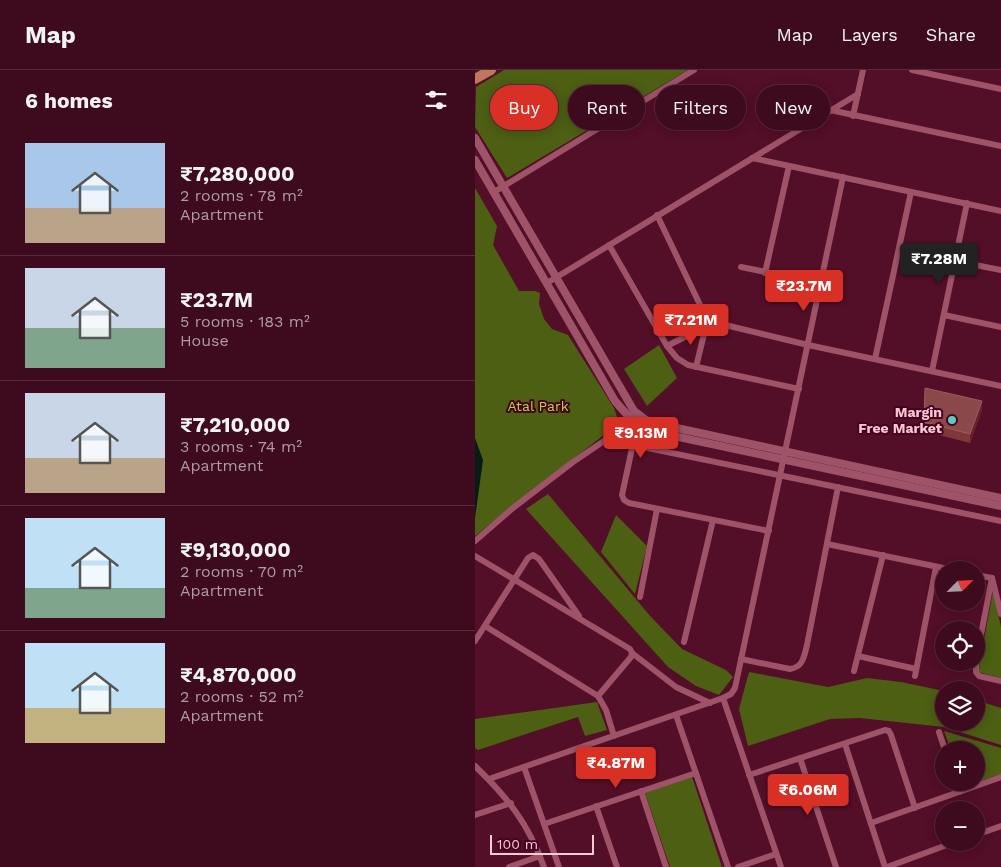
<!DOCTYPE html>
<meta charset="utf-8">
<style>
body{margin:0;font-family:"Work Sans",sans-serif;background:#49182b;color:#f1f3f6;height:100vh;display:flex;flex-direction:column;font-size:19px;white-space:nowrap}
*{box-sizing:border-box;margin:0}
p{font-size:16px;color:#ad9aa4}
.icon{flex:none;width:28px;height:28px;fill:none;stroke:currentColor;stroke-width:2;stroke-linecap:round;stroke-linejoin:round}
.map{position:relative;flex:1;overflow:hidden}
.sheet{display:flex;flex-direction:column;background:#3e0a1e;width:475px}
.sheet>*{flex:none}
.guide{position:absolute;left:15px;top:15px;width:435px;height:45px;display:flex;gap:10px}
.needle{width:32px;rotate:66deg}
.fabs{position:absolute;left:460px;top:491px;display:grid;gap:10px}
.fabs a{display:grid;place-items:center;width:50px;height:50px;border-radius:50%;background:#3e0a1e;box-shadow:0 2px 12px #0003,0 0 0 1px #572b3c;font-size:25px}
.scale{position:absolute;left:15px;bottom:12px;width:104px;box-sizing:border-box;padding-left:5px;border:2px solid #f7cbd5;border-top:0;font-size:14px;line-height:18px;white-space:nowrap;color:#f7cbd5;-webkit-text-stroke:4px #47011f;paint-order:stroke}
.price{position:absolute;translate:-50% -42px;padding:0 11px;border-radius:5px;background:#d93025;color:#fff;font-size:16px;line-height:32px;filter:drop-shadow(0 1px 2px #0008)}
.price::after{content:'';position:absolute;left:50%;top:30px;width:15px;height:11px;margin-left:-8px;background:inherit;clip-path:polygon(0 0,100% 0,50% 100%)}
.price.current{background:#222;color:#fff}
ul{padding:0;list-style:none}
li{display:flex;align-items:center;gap:15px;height:125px;padding:0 25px}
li+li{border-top:1px solid #572b3c}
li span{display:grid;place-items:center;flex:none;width:140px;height:100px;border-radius:0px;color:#555}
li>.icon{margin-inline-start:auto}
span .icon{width:60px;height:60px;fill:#fffc;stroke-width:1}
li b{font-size:21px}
h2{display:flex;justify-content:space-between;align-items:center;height:60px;padding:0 25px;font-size:21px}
.pill{padding:0 18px;border-radius:22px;background:#3e0a1e;box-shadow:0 2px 12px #0003,0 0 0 1px #572b3c;font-size:18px;line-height:45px}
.pill.current{background:#d93025;color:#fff}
header{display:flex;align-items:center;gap:30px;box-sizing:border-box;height:70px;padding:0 25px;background:#3e0a1e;border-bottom:1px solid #572b3c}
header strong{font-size:24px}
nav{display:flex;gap:28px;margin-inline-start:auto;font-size:18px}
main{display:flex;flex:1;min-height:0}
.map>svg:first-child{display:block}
.green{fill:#4c5f13}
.water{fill:#041b18}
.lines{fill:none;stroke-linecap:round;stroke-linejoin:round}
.minor{stroke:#9e5368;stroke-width:6}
.tertiary{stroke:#9e5368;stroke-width:8}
.primary{stroke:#bd785d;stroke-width:10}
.wall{fill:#7e3839}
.shaded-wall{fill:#67212b}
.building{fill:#8b484a;stroke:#9c5c5f}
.poi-dot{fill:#5acebe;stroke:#47011f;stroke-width:2}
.labels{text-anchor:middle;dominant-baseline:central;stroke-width:4;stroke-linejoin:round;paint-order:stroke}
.park-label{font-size:14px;fill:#b2d941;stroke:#47011f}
.poi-label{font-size:14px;font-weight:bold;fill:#f7cbd5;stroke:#47011f;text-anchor:end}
</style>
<header>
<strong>Map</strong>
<nav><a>Map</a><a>Layers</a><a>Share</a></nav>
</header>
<main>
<section class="sheet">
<h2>6 homes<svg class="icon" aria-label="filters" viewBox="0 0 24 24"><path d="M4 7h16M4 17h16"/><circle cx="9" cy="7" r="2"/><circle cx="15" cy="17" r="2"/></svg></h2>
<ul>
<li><span style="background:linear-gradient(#a9c7e8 65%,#b9a48a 0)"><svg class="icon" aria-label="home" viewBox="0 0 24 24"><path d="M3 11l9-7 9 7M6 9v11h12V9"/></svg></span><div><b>₹7,280,000</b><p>2 rooms · 78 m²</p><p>Apartment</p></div></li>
<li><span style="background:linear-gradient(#c9d6e8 60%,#7fa58c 0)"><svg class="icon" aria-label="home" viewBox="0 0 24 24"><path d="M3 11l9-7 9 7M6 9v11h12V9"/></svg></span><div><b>₹23.7M</b><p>5 rooms · 183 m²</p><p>House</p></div></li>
<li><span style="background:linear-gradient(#c9d6e8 65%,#b9a48a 0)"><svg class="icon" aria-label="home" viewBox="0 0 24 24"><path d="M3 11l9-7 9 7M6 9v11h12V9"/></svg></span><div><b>₹7,210,000</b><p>3 rooms · 74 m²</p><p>Apartment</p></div></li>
<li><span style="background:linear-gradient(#bfe0f5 70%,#7fa58c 0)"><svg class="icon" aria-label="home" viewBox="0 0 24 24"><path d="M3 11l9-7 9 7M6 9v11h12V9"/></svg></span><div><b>₹9,130,000</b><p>2 rooms · 70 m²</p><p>Apartment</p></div></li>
<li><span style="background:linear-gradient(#bfe0f5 65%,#c2b280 0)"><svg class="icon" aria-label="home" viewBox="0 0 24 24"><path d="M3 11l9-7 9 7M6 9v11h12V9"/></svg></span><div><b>₹4,870,000</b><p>2 rooms · 52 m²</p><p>Apartment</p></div></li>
</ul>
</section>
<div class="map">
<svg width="526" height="797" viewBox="0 0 526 797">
<rect width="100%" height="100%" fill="#530e28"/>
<!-- green -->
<g class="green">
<path d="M 29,0 L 213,0 L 32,108 L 0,57 L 1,17 Z"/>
<path d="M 0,118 L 22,156 L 18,175 L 44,221 L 60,221 L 65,223 L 64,234 L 69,249 L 77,259 L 93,265 L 139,338 L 144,353 L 0,466 Z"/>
<path d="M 184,275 L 202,308 L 172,336 L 149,299 Z"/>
<path d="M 73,424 L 176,547 L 207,579 L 251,600 L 258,607 L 244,625 L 221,616 L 193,597 L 51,439 Z"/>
<path d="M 141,445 L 172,476 L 160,524 L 126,482 Z"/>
<path d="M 518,521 L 526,557 L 526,608 L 503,602 Z"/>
<path d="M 274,602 L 353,617 L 392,608 L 426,612 L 469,621 L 469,652 L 501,652 L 501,630 L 526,638 L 526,675 L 469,657 L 385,648 L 355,649 L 273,676 L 264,639 Z"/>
<path d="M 122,632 L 132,660 L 110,666 L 103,647 L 3,680 L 0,678 L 0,649 Z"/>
<path d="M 469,661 L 526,678 L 526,704 L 488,717 L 486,713 L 501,712 L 501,680 L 476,680 Z"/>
<path d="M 217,707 L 247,797 L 195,797 L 170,723 Z"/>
</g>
<!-- water -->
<path class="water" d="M 0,368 L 8,390 L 0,448 Z"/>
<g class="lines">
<!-- minor -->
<g class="minor">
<path d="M 437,0 L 526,19"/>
<path d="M 355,40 L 526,76"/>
<path d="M 378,46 L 388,0"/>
<path d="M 277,88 L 526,141"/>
<path d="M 19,122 L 219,0"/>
<path d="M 182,145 L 227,239 L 233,248 L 242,253 L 333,275 L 526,316"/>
<path d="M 134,175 L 192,276 L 202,288 L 213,295 L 324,319"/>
<path d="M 480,191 L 526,200"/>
<path d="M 266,197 L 346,213"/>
<path d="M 290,203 L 314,96"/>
<path d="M 72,213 L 383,24"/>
<path d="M 469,245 L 526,257"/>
<path d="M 192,276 L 231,256"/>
<path d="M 400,289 L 436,122"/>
<path d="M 221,297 L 233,248"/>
<path d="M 457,301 L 492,133"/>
<path d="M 158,351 L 159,369 L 147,425 L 149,430 L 154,433 L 294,461"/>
<path d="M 158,375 L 526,451"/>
<path d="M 0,471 L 38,438 L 98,392 L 160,350"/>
<path d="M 352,474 L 478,500"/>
<path d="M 0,486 L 155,579 L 157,583 L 156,587 L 123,626"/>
<path d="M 501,505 L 517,508 L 526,544"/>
<path d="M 165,527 L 182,439"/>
<path d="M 10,556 L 123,626 L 131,640 L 139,666"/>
<path d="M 0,571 L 53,488 L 58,485 L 64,489 L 104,546"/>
<path d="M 209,572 L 238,450"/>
<path d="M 157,583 L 201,617 L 235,633"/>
<path d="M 383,586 L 441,599"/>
<path d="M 266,589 L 315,599 C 328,597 329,587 332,575 L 363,417"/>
<path d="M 501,590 L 517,508"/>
<path d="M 501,592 L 501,602 L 504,606 L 526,611"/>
<path d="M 379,601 L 408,485"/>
<path d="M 440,606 L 461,497"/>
<path d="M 248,628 L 306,797"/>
<path d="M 201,645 L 253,797"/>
<path d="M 464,662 L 470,680"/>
<path d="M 370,674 L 410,797"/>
<path d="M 325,688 L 361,797"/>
<path d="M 0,696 C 33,728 53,753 69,797"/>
<path d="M 49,697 L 84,797"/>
<path d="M 274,705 L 410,660 L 414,661 L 416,665 L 440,738"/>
<path d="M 14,709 L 248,628 L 256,624 L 260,618 L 368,107"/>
<path d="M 481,712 L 484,722"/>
<path d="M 166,721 L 191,797"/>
<path d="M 121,736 L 142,797"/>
<path d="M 0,745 L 36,733"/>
<path d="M 396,753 L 526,707"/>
<path d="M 69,754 L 221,703"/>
<path d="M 501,765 L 526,756"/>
<path d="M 34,797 L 65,786"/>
<path d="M 263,797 L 301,784"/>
<path d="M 412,797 L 480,772"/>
</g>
<!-- tertiary -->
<g class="tertiary">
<path d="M 0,68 L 159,341 L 171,350 L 188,355 L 526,428"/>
<path d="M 0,90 L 140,331 L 154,347 L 171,360 L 526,436"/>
</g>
<!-- primary -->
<path class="primary" d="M 0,9 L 16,0"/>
</g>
<!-- wall -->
<path class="wall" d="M 450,318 L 507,340 L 495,373 L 449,361 Z"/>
<!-- shaded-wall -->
<path class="shaded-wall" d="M 507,331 L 507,340 L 495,373 L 495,364 Z"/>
<!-- building -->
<path class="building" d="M 450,318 L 507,331 L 495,364 L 449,352 Z"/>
<!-- markers -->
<circle class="poi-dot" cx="477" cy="350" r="5"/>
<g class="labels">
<!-- park labels -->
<g class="park-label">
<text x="63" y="336">Atal Park</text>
</g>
<!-- poi labels -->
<g class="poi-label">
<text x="467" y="342">Margin<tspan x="467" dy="16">Free Market</tspan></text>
</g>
</g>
</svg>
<div class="fabs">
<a><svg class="needle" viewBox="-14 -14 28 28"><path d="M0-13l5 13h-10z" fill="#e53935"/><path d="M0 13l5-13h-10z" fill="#ad9aa4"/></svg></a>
<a><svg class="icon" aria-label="locate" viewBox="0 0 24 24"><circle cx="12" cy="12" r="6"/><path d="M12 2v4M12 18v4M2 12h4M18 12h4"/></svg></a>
<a><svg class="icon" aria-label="layers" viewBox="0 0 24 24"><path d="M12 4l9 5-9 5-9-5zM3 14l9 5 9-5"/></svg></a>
<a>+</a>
<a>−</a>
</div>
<div class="scale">100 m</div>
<b class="price current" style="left:464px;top:215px">₹7.28M</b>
<b class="price" style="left:329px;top:242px">₹23.7M</b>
<b class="price" style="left:216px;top:276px">₹7.21M</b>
<b class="price" style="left:166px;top:389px">₹9.13M</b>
<b class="price" style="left:141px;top:719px">₹4.87M</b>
<b class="price" style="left:333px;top:746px">₹6.06M</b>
<div class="guide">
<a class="pill current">Buy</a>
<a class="pill">Rent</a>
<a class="pill">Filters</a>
<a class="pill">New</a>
</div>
</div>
</main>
